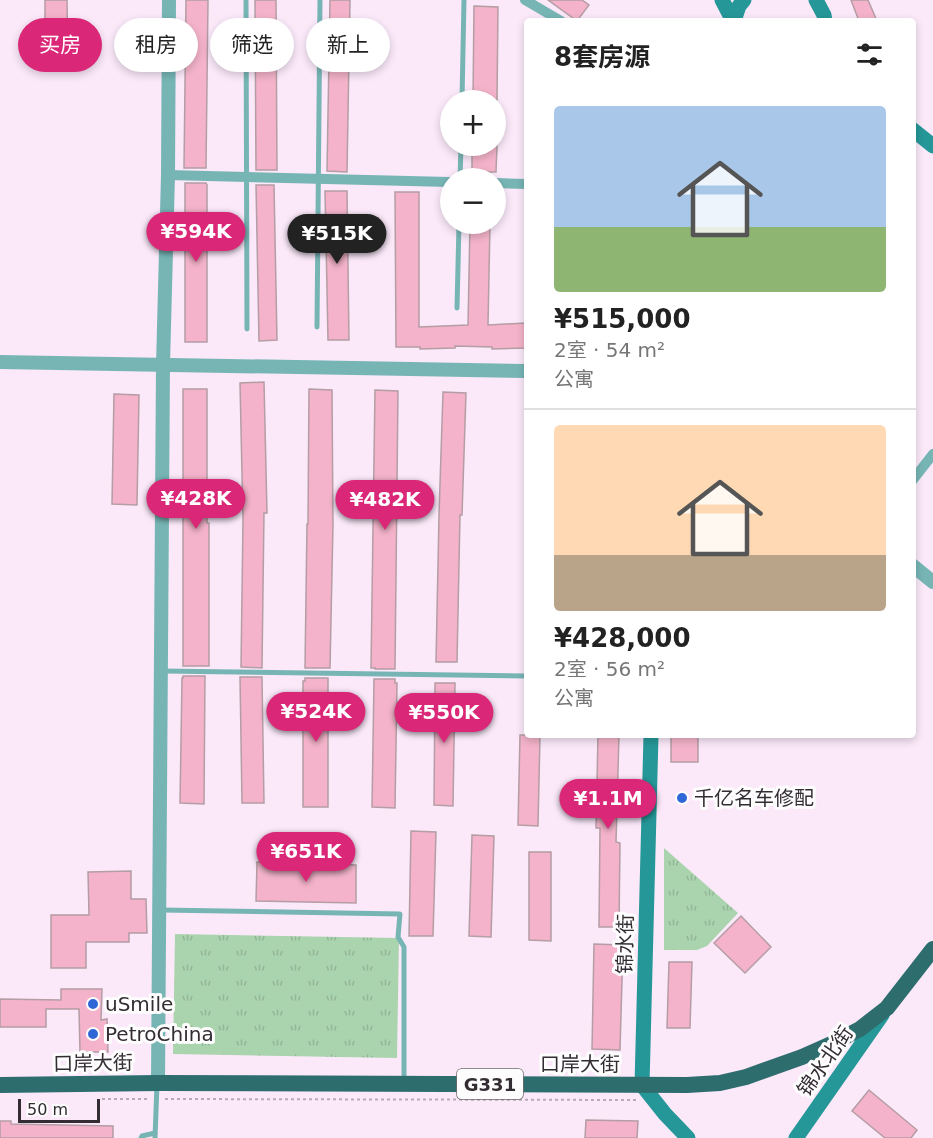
<!DOCTYPE html>
<html lang="zh">
<meta charset="utf-8">
<style>
body{margin:0;font-family:"DejaVu Sans","Noto Sans SC",sans-serif;background:#f2f2f2;color:#222;height:100vh;display:flex;flex-direction:column;font-size:22px;white-space:nowrap}
*{box-sizing:border-box;margin:0}
p{font-size:20px;color:#767676}
.icon{flex:none;width:33px;height:33px;fill:none;stroke:currentColor;stroke-width:2;stroke-linecap:round;stroke-linejoin:round}
.map{position:relative;flex:1;overflow:hidden}
.sheet{position:absolute;left:524px;top:18px;width:392px;height:720px;display:flex;flex-direction:column;background:#fff;border-radius:6px;box-shadow:0 3px 9px #0003}
.sheet>*{flex:none}
.hud{position:absolute;left:18px;top:18px;width:416px;height:54px;display:flex;gap:12px}
.controls{position:absolute;left:440px;top:90px;display:grid;gap:12px}
.controls a{display:grid;place-items:center;width:66px;height:66px;border-radius:50%;background:#fff;box-shadow:0 3px 9px #0003;font-size:30px}
.scale{position:absolute;left:18px;bottom:15px;width:82px;box-sizing:border-box;padding-left:6px;border:3px solid #332c32;border-top:0;font-size:16px;line-height:21px;white-space:nowrap;color:#332c32;-webkit-text-stroke:4px #fdfdfd;paint-order:stroke}
.price{position:absolute;translate:-50% -51px;padding:0 14px;border-radius:21px;background:#db2777;color:#fff;font-size:20px;line-height:39px;filter:drop-shadow(0 2px 3px #0008)}
.price::after{content:'';position:absolute;left:50%;top:36px;width:18px;height:14px;margin-left:-9px;background:inherit;clip-path:polygon(0 0,100% 0,50% 100%)}
.price.selected{background:#222;color:#fff}
ul{padding:0;list-style:none}
li{display:grid;align-content:center;gap:12px;height:318px;padding:0 30px}
li+li{border-top:2px solid #e0e0e0}
li span{display:grid;place-items:center;height:186px;border-radius:6px;color:#555}
li>.icon{margin-inline-start:auto}
span .icon{width:108px;height:108px;fill:#fffc;stroke-width:1}
li b{font-size:26px}
h2{display:flex;justify-content:space-between;align-items:center;height:72px;padding:0 30px;font-size:26px}
.chip{padding:0 21px;border-radius:27px;background:#fff;box-shadow:0 3px 9px #0003;font-size:21px;line-height:54px}
.chip.selected{background:#db2777;color:#fff}
.map>svg:first-child{display:block}
.grass{fill:url(#grass-tufts)}
.building{fill:#f4b3ca;stroke:#b49da4;stroke-width:1.5}
.lines{fill:none;stroke-linecap:round;stroke-linejoin:round}
.path{stroke:#b8aab7;stroke-width:2;stroke-dasharray:3 3;stroke-linecap:butt}
.service{stroke:#77b5b5;stroke-width:5}
.minor{stroke:#77b5b5;stroke-width:10}
.tertiary{stroke:#77b5b5;stroke-width:14}
.secondary{stroke:#269798;stroke-width:15}
.trunk{stroke:#2e6d6e;stroke-width:16}
.poi-dot{fill:#2f68d6;stroke:#fdfdfd;stroke-width:2}
.labels{text-anchor:middle;dominant-baseline:central;stroke-width:6;stroke-linejoin:round;paint-order:stroke}
.shield{fill:#fdfdfd;stroke:#706b6f;stroke-width:1.5}
.shield-label{font-size:18px;font-weight:bold;fill:#332c32}
.poi-label{font-size:20px;fill:#332c32;stroke:#fdfdfd;text-anchor:start}
.street-label{font-size:20px;fill:#332c32;stroke:#fdfdfd}
</style>
<div class="map">
<svg width="933" height="1138" viewBox="0 0 933 1138">
<defs>
<pattern id="grass-tufts" width="24" height="20" patternUnits="userSpaceOnUse" patternTransform="scale(1.5)"><rect width="24" height="20" fill="#aad4ae"/><path d="M3 7l-1-3M5 7V3M7 7l1-3M15 17l-1-3M17 17v-4M19 17l1-3" fill="none" stroke="#93b696"/></pattern>
</defs>
<rect width="100%" height="100%" fill="#fbe9fa"/>
<!-- grass -->
<g class="grass">
<path d="M 664,848 L 738,913 L 707,946 L 697,950 L 664,950 Z"/>
<path d="M 175,934 L 399,938 L 397,1058 L 173,1054 Z"/>
</g>
<!-- building -->
<g class="building">
<path d="M 45,0 L 67,0 L 68,62 L 45,62 Z"/>
<path d="M 186,0 L 208,0 L 206,168 L 184,168 Z"/>
<path d="M 255,0 L 276,0 L 277,170 L 256,170 Z"/>
<path d="M 330,0 L 350,0 L 347,172 L 327,171 Z"/>
<path d="M 548,0 L 582,0 L 589,5 L 577,21 Z"/>
<path d="M 851,0 L 868,0 L 877,21 L 859,21 Z"/>
<path d="M 474,6 L 498,7 L 497,100 L 473,100 Z"/>
<path d="M 472,146 L 497,146 L 496,172 L 472,172 Z"/>
<path d="M 185,183 L 206,183 L 207,185 L 207,342 L 185,342 Z"/>
<path d="M 256,185 L 274,185 L 277,340 L 259,341 Z"/>
<path d="M 325,191 L 347,191 L 349,340 L 328,340 Z"/>
<path d="M 395,192 L 419,192 L 419,327 L 468,325 L 470,224 L 490,224 L 488,325 L 525,323 L 526,348 L 492,349 L 492,347 L 455,346 L 455,348 L 420,349 L 420,347 L 396,347 Z"/>
<path d="M 264,382 L 267,513 L 264,513 L 262,668 L 241,667 L 243,520 L 240,383 Z"/>
<path d="M 183,389 L 207,389 L 207,523 L 209,523 L 209,666 L 183,666 Z"/>
<path d="M 309,389 L 332,390 L 333,524 L 330,668 L 305,668 L 307,524 L 308,524 Z"/>
<path d="M 375,390 L 398,391 L 395,669 L 375,669 L 375,668 L 371,668 Z"/>
<path d="M 443,392 L 466,393 L 462,515 L 460,515 L 457,662 L 436,662 L 439,515 Z"/>
<path d="M 114,394 L 139,395 L 137,505 L 112,504 Z"/>
<path d="M 183,676 L 205,676 L 204,804 L 180,803 L 182,678 L 183,678 Z"/>
<path d="M 240,677 L 262,677 L 264,803 L 242,803 Z"/>
<path d="M 305,678 L 328,678 L 328,807 L 303,807 L 303,681 L 305,681 Z"/>
<path d="M 374,679 L 395,679 L 395,683 L 397,683 L 395,808 L 372,807 Z"/>
<path d="M 435,683 L 455,683 L 453,806 L 434,805 Z"/>
<path d="M 520,735 L 540,735 L 538,826 L 518,825 Z"/>
<path d="M 598,735 L 619,735 L 616,842 L 620,843 L 619,927 L 599,927 L 600,828 L 596,828 Z"/>
<rect x="671" y="735" width="27" height="27"/>
<path d="M 411,831 L 436,832 L 433,936 L 409,936 Z"/>
<path d="M 472,835 L 494,836 L 491,937 L 469,936 Z"/>
<path d="M 529,852 L 551,852 L 551,941 L 529,940 Z"/>
<path d="M 257,862 L 356,865 L 356,903 L 256,901 Z"/>
<path d="M 131,871 L 131,899 L 146,899 L 147,933 L 129,933 L 129,942 L 86,942 L 86,968 L 51,968 L 51,915 L 89,915 L 88,872 Z"/>
<path d="M 741,916 L 771,947 L 745,973 L 714,943 Z"/>
<path d="M 594,944 L 623,945 L 620,1050 L 592,1049 Z"/>
<path d="M 669,962 L 692,962 L 690,1028 L 667,1028 Z"/>
<path d="M 61,989 L 102,989 L 101,1020 L 107,1019 L 108,1052 L 80,1052 L 79,1009 L 46,1009 L 46,1027 L 0,1027 L 0,999 L 61,1000 Z"/>
<path d="M 869,1090 L 917,1130 L 911,1138 L 885,1138 L 852,1111 Z"/>
<path d="M 586,1120 L 638,1121 L 637,1138 L 585,1138 Z"/>
<path d="M 0,1121 L 11,1121 L 11,1124 L 113,1126 L 113,1138 L 0,1138 Z"/>
</g>
<g class="lines">
<!-- path -->
<g class="path">
<path d="M 102,1099 L 150,1099"/>
<path d="M 165,1099 L 639,1100"/>
</g>
<!-- service -->
<g class="service">
<path d="M 246,0 L 247,329"/>
<path d="M 462,100 L 464,0"/>
<path d="M 460,178 L 461,146"/>
<path d="M 457,308 L 459,224"/>
<path d="M 317,327 L 320,0"/>
<path d="M 162,671 L 526,676"/>
<path d="M 161,910 L 400,914 L 398,937 L 404,947 L 404,1081"/>
<path d="M 141,1138 L 142,1136 L 155,1133"/>
<path d="M 155,1138 L 157,1084"/>
</g>
<!-- minor -->
<g class="minor">
<path d="M 525,0 L 561,21"/>
<path d="M 168,175 L 450,182"/>
<path d="M 495,183 L 526,184"/>
<path d="M 912,481 L 933,454"/>
</g>
<!-- tertiary -->
<g class="tertiary">
<path d="M 0,362 L 526,371"/>
<path d="M 912,565 L 933,582"/>
<path d="M 158,1083 L 163,365 L 168,175 L 169,0"/>
</g>
<!-- secondary -->
<g class="secondary">
<path d="M 722,0 L 733,21"/>
<path d="M 816,0 L 824,15 L 825,21"/>
<path d="M 734,21 L 739,6 L 744,0"/>
<path d="M 912,129 L 933,146"/>
<path d="M 651,735 L 642,1085 L 665,1114 L 688,1138"/>
<path d="M 796,1138 L 882,1015"/>
</g>
<!-- trunk -->
<path class="trunk" d="M 0,1085 L 158,1083 L 687,1085 L 720,1083 L 746,1077 L 802,1057 L 829,1045 L 860,1029 L 887,1008 L 933,949"/>
</g>
<!-- markers -->
<g class="poi-dot">
<circle cx="682" cy="798" r="6"/>
<circle cx="93" cy="1004" r="6"/>
<circle cx="93" cy="1034" r="6"/>
</g>
<g class="labels">
<!-- shield labels -->
<rect class="shield" x="457" y="1069" width="66" height="30" rx="4.5"/>
<g class="shield-label">
<text x="490" y="1084">G331</text>
</g>
<!-- poi labels -->
<g class="poi-label">
<text x="694" y="798">千亿名车修配</text>
<text x="105" y="1004">uSmile</text>
<text x="105" y="1034">PetroChina</text>
</g>
<!-- street labels -->
<g class="street-label">
<text transform="translate(625 944) rotate(-89)">锦水街</text>
<text transform="translate(825 1061) rotate(-55)">锦水北街</text>
<text transform="translate(93 1063) rotate(-1)">口岸大街</text>
<text x="580" y="1064">口岸大街</text>
</g>
</g>
</svg>
<div class="controls">
<a>+</a>
<a>−</a>
</div>
<div class="scale">50 m</div>
<b class="price" style="left:196px;top:263px">¥594K</b>
<b class="price selected" style="left:337px;top:265px">¥515K</b>
<b class="price" style="left:196px;top:530px">¥428K</b>
<b class="price" style="left:385px;top:531px">¥482K</b>
<b class="price" style="left:316px;top:743px">¥524K</b>
<b class="price" style="left:444px;top:744px">¥550K</b>
<b class="price" style="left:608px;top:830px">¥1.1M</b>
<b class="price" style="left:306px;top:883px">¥651K</b>
<div class="hud">
<a class="chip selected">买房</a>
<a class="chip">租房</a>
<a class="chip">筛选</a>
<a class="chip">新上</a>
</div>
<section class="sheet">
<h2>8套房源<svg class="icon" aria-label="filters" viewBox="0 0 24 24"><path d="M4 7h16M4 17h16"/><circle cx="9" cy="7" r="2"/><circle cx="15" cy="17" r="2"/></svg></h2>
<ul>
<li><span style="background:linear-gradient(#a9c7e8 65%,#8fb573 0)"><svg class="icon" aria-label="home" viewBox="0 0 24 24"><path d="M3 11l9-7 9 7M6 9v11h12V9"/></svg></span><div><b>¥515,000</b><p>2室 · 54 m²</p><p>公寓</p></div></li>
<li><span style="background:linear-gradient(#ffd9b3 70%,#b9a48a 0)"><svg class="icon" aria-label="home" viewBox="0 0 24 24"><path d="M3 11l9-7 9 7M6 9v11h12V9"/></svg></span><div><b>¥428,000</b><p>2室 · 56 m²</p><p>公寓</p></div></li>
</ul>
</section>
</div>
